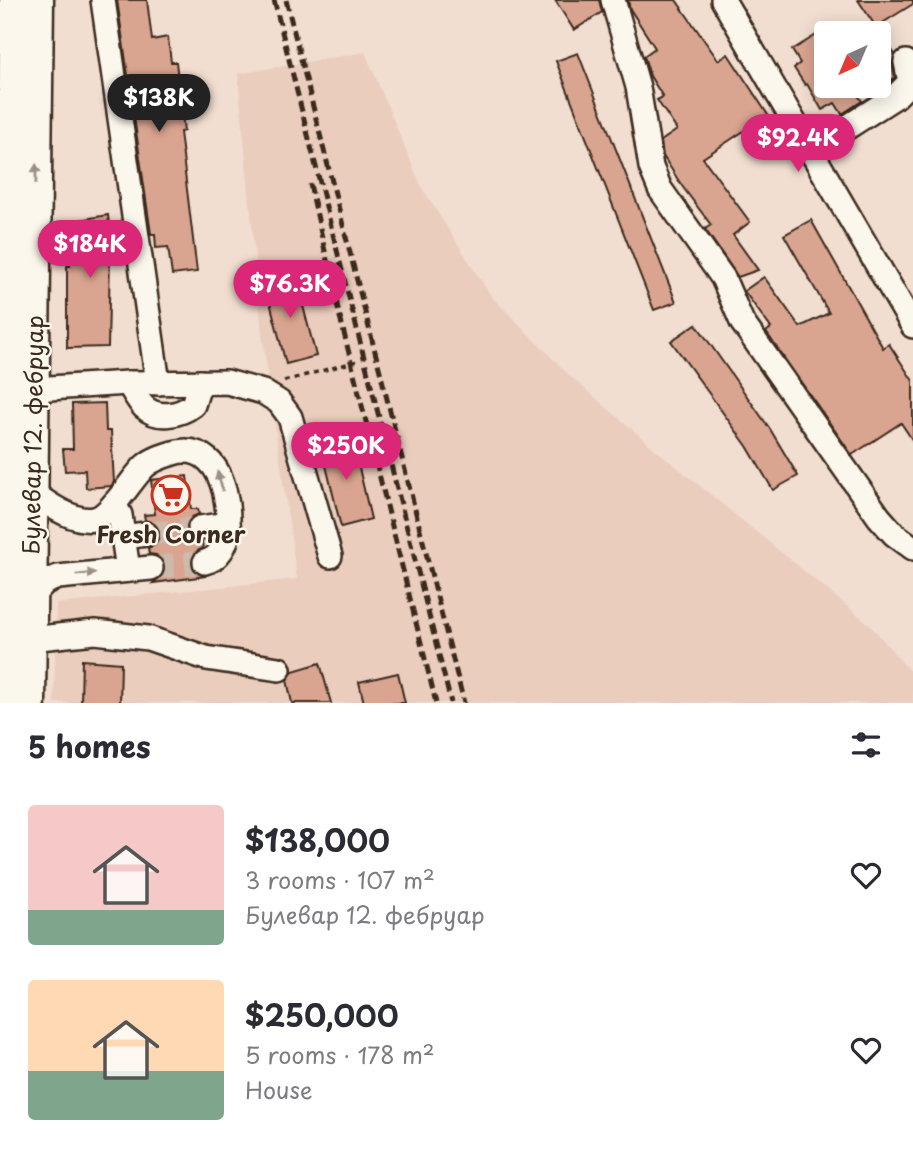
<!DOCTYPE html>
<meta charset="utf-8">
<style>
body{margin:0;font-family:"Playpen Sans",sans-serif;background:#f2f2f3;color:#2b2b33;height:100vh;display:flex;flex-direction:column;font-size:26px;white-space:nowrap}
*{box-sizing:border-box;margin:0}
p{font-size:23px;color:#7c7c81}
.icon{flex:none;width:38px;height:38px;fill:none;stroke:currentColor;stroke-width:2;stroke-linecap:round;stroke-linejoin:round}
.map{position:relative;height:703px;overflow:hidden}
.sheet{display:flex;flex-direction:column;background:#fff;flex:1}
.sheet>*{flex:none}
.needle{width:46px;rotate:224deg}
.fabs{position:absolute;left:814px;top:21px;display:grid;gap:14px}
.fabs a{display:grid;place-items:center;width:77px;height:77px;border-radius:7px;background:#fff;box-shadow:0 4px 18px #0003;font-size:35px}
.price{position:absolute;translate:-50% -60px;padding:0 16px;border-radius:24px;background:#db2777;color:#fff;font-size:23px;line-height:46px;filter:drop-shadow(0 2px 4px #0008)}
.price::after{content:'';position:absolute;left:50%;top:42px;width:21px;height:16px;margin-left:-10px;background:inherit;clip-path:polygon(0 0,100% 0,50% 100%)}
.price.current{background:#222;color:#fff}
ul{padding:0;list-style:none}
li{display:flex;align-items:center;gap:21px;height:175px;padding:0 28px}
li span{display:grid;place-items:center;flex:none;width:196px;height:140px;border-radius:7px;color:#555}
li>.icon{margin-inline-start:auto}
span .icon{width:84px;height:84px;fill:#fffc;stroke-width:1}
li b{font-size:30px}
h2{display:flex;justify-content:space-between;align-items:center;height:84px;padding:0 28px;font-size:30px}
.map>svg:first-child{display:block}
.built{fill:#eacdbd}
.building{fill:#daa590;stroke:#3b2a1e;stroke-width:2}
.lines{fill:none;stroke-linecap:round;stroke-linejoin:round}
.minor-tunnel{stroke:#cdbaac;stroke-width:23;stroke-dasharray:23 11;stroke-linecap:butt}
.minor-casing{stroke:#3b2a1e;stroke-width:28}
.major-casing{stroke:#3b2a1e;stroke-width:35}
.path{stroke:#3b2a1e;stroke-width:3.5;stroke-dasharray:5 5;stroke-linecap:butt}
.minor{stroke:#fbf7ec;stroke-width:23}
.major{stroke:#fbf7ec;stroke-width:30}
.rail{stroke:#3b2a1e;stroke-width:5;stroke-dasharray:10 5;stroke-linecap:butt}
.oneway{fill:#9b9085}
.labels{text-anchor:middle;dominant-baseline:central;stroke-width:5;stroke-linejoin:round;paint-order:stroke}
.street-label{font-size:23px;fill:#3b2a1e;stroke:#fbf7ec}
.poi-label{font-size:23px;font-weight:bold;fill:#3b2a1e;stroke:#fbf7ec}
</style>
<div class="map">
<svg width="913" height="703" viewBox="0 0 913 703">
<rect width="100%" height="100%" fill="#f1ded0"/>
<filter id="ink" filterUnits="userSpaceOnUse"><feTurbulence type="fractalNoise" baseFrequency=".0143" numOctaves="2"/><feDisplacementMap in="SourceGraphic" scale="14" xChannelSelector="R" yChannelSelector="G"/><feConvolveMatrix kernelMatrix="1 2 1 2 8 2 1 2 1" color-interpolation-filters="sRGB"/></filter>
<g filter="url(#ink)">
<!-- built -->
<path class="built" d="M 365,52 L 422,188 L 491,296 L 569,375 L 656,450 L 869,624 L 913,675 L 913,703 L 54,703 L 56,604 L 297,579 L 262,334 L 238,74 Z"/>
<!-- building -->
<g class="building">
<path d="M 117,0 L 147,0 L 152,40 L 168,37 L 171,62 L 176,62 L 184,131 L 180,132 L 197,272 L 172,275 L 168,247 L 156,248 L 155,234 L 151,234 Z"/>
<path d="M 555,0 L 599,0 L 602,12 L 574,30 Z"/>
<path d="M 628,0 L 676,0 L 718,60 L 728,54 L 768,115 L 703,158 L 750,222 L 733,235 L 758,270 L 738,277 L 705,229 L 711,225 L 682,186 L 663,156 L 661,141 L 677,130 L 657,100 L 663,97 L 650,76 L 644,56 L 655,48 L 630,9 Z"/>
<path d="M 858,0 L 913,0 L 913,4 L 876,27 Z"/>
<path d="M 878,28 L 895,55 L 892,64 L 895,77 L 885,86 L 878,75 Z"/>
<path d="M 826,29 L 826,86 L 851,86 L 862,101 L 842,114 L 835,103 L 822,110 L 807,84 L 805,85 L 794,68 L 800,63 L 792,50 Z"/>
<path d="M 578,53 L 676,302 L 654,310 L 556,61 Z"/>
<path d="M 108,215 L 110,231 L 122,229 L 126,256 L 110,258 L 108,347 L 67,348 L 67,266 L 70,266 L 67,222 Z"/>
<path d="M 811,220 L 883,348 L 889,344 L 913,381 L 913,441 L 901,423 L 852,455 L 766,332 L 771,328 L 744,291 L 764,277 L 800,327 L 829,313 L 784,235 Z"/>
<path d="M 295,275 L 316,356 L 286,364 L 265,283 Z"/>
<path d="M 696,324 L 770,429 L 798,476 L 773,490 L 747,446 L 671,341 Z"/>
<path d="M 105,403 L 106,431 L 111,431 L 114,482 L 111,486 L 86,488 L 85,470 L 65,471 L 63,449 L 73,449 L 72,404 Z"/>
<path d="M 352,438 L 371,519 L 341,527 L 321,445 Z"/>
<path d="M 187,476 L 191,509 L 198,509 L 199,514 L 192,517 L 187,522 L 186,531 L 194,541 L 202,542 L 203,548 L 194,553 L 192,566 L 196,573 L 206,576 L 153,583 L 163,574 L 165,567 L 162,559 L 156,555 L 149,554 L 148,548 L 155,545 L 160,533 L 157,525 L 145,520 L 144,515 L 155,514 L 151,480 Z"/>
<path d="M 82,660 L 121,663 L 120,703 L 81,703 Z"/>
<path d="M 320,663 L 331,703 L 292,703 L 287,680 L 293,671 Z"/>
<path d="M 398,673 L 405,703 L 364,703 L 359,682 Z"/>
</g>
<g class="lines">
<!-- minor-tunnel -->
<g class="minor-tunnel">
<path d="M 146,534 L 200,528"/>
<path d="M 151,568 L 205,562"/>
</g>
<defs>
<g id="minor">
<path d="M 103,0 L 158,383"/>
<path d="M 613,0 L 638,87 L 651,167 L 660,189 L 723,278 L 742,322 L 879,517 L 894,534 L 913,548"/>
<path d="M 723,0 L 913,326"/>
<path d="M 810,151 L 896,96 L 910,82 L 906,62"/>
<path d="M 128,383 C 133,391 138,401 144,407 C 158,420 180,415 193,405 L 200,382"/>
<path d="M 18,390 L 128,383 L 227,382 L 263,392 L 279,402 L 290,417 L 330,556"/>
<path d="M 32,492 C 46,503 75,523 94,519 C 111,516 131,479 145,466 C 153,459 163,456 173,453 C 186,449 198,451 208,460 C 225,475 229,508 228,530 C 227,544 219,559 205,562"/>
<path d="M 114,504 L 120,515 L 128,570"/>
<path d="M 200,528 L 228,524"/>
<path d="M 123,537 L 146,534"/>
<path d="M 30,598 L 45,582 L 58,577 L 151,568"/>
<path d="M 30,639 L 95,632 L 148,638 L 206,658 L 279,669"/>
</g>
<g id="major">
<path d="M 7,703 L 15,0"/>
<path d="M 30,703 L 38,0"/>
</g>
</defs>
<!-- minor casing -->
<use href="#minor" class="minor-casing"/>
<!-- major casing -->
<use href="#major" class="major-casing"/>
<!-- path -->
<path class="path" d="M 284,381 L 358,361"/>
<!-- minor -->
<use href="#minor" class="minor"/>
<!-- major -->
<use href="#major" class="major"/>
<!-- rail -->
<g class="rail">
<path d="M 274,0 L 451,703"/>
<path d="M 286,0 L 464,703"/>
<path d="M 310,184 L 338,309 L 436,703"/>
</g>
</g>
<!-- one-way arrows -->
<defs><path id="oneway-solid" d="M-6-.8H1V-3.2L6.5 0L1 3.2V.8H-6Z" transform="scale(1.75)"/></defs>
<g class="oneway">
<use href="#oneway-solid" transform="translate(36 174) rotate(-89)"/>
<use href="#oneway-solid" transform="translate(220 481) rotate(-106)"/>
<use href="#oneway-solid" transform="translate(86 574) rotate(-6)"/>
</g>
</g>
<!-- icons -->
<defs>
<symbol id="supermarket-ring" viewBox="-11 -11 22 22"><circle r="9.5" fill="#fbf7ec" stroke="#c8321e" stroke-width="1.5"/><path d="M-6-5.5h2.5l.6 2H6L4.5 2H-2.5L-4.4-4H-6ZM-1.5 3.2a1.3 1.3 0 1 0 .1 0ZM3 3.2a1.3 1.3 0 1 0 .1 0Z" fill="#c8321e"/></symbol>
</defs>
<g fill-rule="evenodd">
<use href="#supermarket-ring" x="149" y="473" width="44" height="44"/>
</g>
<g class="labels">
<!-- street labels -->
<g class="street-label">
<text transform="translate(32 435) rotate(-89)">Булевар 12. фебруар</text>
</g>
<!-- poi labels -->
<g class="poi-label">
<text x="171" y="533">Fresh Corner</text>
</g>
</g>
</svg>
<div class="fabs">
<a><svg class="needle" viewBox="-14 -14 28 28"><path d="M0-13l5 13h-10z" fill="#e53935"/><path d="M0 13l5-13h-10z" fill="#7c7c81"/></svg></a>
</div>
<b class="price current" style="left:159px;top:134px">$138K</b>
<b class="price" style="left:798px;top:174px">$92.4K</b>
<b class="price" style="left:90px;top:280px">$184K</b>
<b class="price" style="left:290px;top:320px">$76.3K</b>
<b class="price" style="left:346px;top:482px">$250K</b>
</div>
<section class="sheet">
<h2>5 homes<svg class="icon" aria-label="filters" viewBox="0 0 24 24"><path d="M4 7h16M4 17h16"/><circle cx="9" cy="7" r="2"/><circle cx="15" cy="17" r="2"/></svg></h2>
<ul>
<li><span style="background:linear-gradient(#f6c9c9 75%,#7fa58c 0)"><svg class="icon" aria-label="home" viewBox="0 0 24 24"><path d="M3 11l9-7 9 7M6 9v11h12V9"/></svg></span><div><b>$138,000</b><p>3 rooms · 107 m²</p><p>Булевар 12. фебруар</p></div><svg class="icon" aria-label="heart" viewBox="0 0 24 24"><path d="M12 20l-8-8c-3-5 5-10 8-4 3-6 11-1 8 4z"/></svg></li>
<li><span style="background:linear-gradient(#ffd9b3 65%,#7fa58c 0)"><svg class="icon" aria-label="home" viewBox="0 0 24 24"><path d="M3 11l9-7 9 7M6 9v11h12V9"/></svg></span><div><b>$250,000</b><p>5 rooms · 178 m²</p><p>House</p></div><svg class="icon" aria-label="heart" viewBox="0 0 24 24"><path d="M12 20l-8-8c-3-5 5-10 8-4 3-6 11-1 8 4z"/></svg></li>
</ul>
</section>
